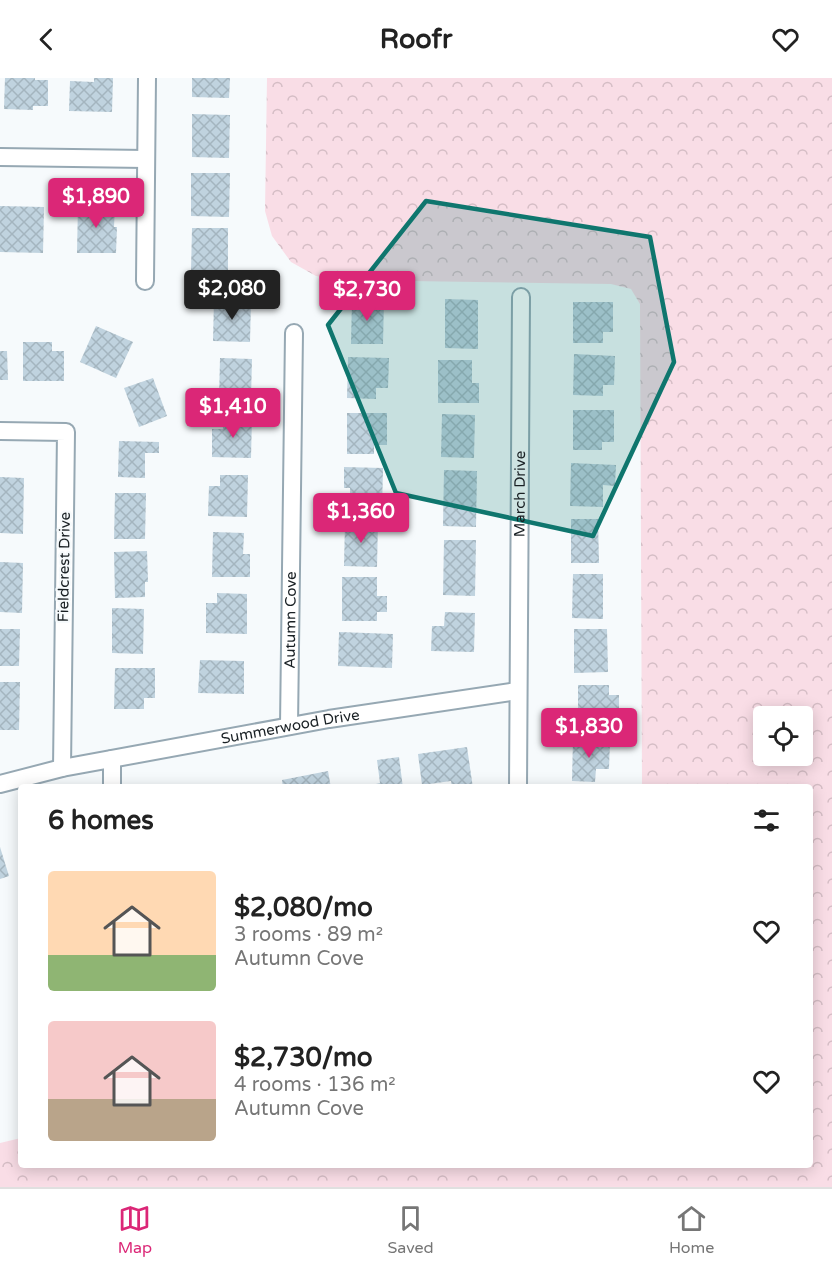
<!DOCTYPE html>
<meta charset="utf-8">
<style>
body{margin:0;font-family:"Varela Round",sans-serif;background:#f2f2f2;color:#222;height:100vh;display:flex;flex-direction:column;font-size:22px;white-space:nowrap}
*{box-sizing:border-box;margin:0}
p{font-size:20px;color:#767676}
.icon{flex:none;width:33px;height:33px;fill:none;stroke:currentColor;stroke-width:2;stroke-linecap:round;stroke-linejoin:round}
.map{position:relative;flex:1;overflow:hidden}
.sheet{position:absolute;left:18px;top:706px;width:795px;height:384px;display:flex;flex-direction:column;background:#fff;border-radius:6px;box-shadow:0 3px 15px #0003}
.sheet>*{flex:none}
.controls{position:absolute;left:753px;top:628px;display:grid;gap:12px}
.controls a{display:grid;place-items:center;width:60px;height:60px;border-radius:6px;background:#fff;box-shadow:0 3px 15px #0003;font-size:30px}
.price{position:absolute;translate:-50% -51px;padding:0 14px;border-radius:6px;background:#db2777;color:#fff;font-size:20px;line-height:39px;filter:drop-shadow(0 2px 3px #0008)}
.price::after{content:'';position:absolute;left:50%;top:36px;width:18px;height:14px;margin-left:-9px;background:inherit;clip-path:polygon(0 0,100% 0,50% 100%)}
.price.on{background:#222;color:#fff}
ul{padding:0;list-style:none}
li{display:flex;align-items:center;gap:18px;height:150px;padding:0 30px}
li span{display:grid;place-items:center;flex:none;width:168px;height:120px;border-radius:6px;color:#555}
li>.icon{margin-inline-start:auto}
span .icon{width:72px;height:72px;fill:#fffc;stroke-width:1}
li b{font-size:26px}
h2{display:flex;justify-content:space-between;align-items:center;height:72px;padding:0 30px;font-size:26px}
header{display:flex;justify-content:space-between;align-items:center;height:78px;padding:0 30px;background:#fff;font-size:27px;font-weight:700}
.tabs{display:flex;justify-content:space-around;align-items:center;height:84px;border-top:2px solid #e0e0e0;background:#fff;font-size:16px;color:#767676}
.tabs a{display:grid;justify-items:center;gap:3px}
.tabs .on{color:#db2777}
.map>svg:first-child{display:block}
.forest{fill:url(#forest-crowns);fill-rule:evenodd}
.building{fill:url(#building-cross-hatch)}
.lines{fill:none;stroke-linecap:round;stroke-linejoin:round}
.minor-casing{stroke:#96a8b3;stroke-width:20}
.minor{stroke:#fff;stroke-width:16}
.marked{fill:#0f766e;fill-opacity:0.2;stroke:#0f766e;stroke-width:4.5;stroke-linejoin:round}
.labels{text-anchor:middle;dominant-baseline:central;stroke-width:4.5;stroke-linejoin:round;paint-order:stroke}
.street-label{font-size:15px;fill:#192024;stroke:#f6fafc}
</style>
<header><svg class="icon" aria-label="back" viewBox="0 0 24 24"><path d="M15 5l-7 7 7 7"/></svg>Roofr<svg class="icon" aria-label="heart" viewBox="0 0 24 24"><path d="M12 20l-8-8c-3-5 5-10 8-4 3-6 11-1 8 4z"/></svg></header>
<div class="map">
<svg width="832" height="1109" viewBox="0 0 832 1109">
<defs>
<pattern id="forest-crowns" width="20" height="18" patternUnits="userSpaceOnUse" patternTransform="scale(1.5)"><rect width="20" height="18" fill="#f9dde6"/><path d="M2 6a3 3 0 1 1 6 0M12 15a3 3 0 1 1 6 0" fill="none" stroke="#d5bdc5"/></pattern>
<pattern id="building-cross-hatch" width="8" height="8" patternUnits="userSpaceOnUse" patternTransform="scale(1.5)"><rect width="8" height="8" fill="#c0d3df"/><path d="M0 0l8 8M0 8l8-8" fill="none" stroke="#a4b5bf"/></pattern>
</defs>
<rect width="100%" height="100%" fill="#f6fafc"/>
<!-- forest -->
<path class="forest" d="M 267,0 L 832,0 L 832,1109 L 0,1109 L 0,1065 L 21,1060 L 21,1088 L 810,1088 L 810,710 L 642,709 L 640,226 L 631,211 L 611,206 L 342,202 L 316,198 L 291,184 L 272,158 L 265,133 ZM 764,639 L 802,639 L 802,678 L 764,678 Z"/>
<!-- building -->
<g class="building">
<path d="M 5,0 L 35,0 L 35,2 L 48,2 L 48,28 L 33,28 L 33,32 L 4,31 Z"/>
<path d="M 94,0 L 113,0 L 112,34 L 69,33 L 70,3 L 94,4 Z"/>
<path d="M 192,0 L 230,0 L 229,20 L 192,19 Z"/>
<path d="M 192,36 L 230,37 L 229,80 L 192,79 Z"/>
<path d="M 191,95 L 230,95 L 229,139 L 191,138 Z"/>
<path d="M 78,126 L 115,127 L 114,149 L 117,149 L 116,175 L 77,175 Z"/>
<path d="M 0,128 L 44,129 L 43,175 L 0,174 Z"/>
<path d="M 192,150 L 228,150 L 228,193 L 191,193 Z"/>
<path d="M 352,221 L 384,222 L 383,266 L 351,266 Z"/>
<path d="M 445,221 L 478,222 L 478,271 L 445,270 Z"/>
<path d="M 214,222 L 251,223 L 250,264 L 213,263 Z"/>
<path d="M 573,224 L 613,224 L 613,254 L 603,254 L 603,265 L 573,265 Z"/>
<path d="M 96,248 L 133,264 L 116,300 L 80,284 Z"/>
<path d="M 23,264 L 52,264 L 52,273 L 64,273 L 64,303 L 23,303 Z"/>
<path d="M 0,273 L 7,273 L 8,302 L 0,302 Z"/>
<path d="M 574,276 L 615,278 L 614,307 L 603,307 L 603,318 L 573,317 Z"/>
<path d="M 348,279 L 389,280 L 388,310 L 376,310 L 376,321 L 347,320 Z"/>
<path d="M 220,280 L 252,281 L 251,321 L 219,321 Z"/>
<path d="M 438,282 L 472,282 L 472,305 L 479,305 L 479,325 L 438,325 Z"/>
<path d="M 153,300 L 167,338 L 139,349 L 124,310 Z"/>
<path d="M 573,332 L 614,332 L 614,364 L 602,364 L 602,372 L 573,372 Z"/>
<path d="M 347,335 L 387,335 L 387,367 L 374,367 L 374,376 L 347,376 Z"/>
<path d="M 442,336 L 475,337 L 474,380 L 441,379 Z"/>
<path d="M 223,340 L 252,340 L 251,380 L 212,379 L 212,351 L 223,351 Z"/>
<path d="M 119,363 L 159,364 L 159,375 L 145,375 L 145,400 L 118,399 Z"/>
<path d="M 571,385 L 616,387 L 615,408 L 603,407 L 603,429 L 570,428 Z"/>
<path d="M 344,389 L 383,390 L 382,434 L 350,433 L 350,410 L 344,410 Z"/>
<path d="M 444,392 L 477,393 L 476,449 L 443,448 Z"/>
<path d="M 220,397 L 248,397 L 247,439 L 208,438 L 209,408 L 220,408 Z"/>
<path d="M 0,399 L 24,400 L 23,456 L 0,455 Z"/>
<path d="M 115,415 L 146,415 L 145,461 L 114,461 Z"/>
<path d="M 571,441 L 598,441 L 599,485 L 571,485 Z"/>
<path d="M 345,444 L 378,445 L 377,489 L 344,488 Z"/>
<path d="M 213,454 L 244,455 L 243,476 L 250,476 L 250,499 L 212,499 Z"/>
<path d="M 444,462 L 476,462 L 475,518 L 443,517 Z"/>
<path d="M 147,473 L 148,504 L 145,504 L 145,519 L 115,520 L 114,474 Z"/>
<path d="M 0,484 L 23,485 L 22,535 L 0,534 Z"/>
<path d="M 573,496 L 603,496 L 603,541 L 572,540 Z"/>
<path d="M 342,499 L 377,499 L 377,518 L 387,518 L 387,534 L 377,534 L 377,543 L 342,543 Z"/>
<path d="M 217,515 L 247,516 L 247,556 L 206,555 L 206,525 L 217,525 Z"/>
<path d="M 112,530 L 144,531 L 143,576 L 112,575 Z"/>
<path d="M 445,534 L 475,535 L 474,574 L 431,573 L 432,548 L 444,548 Z"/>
<path d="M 0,551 L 20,551 L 19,588 L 0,588 Z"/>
<path d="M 574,551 L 607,551 L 608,594 L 574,595 Z"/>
<path d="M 339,554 L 393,556 L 392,590 L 338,588 Z"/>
<path d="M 200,582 L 244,583 L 244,616 L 198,615 Z"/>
<path d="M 115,590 L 155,590 L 155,620 L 144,620 L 144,631 L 114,631 Z"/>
<path d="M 0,604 L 20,604 L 19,652 L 0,652 Z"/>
<path d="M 578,607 L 609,607 L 609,617 L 619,617 L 619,648 L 574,647 L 574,633 L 578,633 Z"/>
<path d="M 573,661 L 610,662 L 609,691 L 596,691 L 595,704 L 572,703 Z"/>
<path d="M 467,669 L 473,710 L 452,710 L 451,703 L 422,707 L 418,676 Z"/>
<path d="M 399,679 L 403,710 L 359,710 L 380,705 L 377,682 Z"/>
<path d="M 328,693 L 331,710 L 283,710 L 282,702 Z"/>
<path d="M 0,769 L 9,798 L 0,801 Z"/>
</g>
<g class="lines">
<defs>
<g id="minor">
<path d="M 0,79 L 146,81"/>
<path d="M 145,203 L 147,0"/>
<path d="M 0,353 L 66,354 L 62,690"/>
<path id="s1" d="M 289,648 L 294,255"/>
<path d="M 112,681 L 112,710"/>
<path id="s2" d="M 0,706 L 62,690 L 329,641 L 517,613"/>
<path id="s3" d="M 518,710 L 521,219"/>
</g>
</defs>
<!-- minor casing -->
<use href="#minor" class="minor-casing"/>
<!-- minor -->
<use href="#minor" class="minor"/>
</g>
<!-- marked area -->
<path class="marked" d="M 426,123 L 650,159 L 674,284 L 593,458 L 396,415 L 328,247 Z"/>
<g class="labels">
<!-- street labels -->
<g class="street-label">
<text stroke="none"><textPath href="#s3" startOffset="294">March Drive</textPath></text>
<text transform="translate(64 489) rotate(-89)">Fieldcrest Drive</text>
<text stroke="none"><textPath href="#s1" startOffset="106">Autumn Cove</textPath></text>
<text stroke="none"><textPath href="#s2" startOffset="296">Summerwood Drive</textPath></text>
</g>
</g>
</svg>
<div class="controls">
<a><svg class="icon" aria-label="locate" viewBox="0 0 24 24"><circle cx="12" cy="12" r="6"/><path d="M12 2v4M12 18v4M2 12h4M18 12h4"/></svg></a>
</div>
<b class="price" style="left:96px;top:151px">$1,890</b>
<b class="price on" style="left:232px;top:243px">$2,080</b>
<b class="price" style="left:367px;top:244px">$2,730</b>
<b class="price" style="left:233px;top:361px">$1,410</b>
<b class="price" style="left:361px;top:466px">$1,360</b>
<b class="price" style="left:589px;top:681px">$1,830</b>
<section class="sheet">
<h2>6 homes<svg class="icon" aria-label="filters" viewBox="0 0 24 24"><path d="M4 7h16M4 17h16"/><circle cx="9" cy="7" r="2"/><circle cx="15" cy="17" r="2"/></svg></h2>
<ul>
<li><span style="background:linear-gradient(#ffd9b3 70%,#8fb573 0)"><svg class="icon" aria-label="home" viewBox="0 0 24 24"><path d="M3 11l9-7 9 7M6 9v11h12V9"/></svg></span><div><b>$2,080/mo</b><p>3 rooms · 89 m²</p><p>Autumn Cove</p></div><svg class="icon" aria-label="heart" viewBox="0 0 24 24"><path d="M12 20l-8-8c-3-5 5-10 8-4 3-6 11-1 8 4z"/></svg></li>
<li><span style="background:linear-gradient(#f6c9c9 65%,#b9a48a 0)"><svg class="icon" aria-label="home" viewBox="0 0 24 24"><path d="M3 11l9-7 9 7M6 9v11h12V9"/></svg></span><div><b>$2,730/mo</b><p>4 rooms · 136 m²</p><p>Autumn Cove</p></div><svg class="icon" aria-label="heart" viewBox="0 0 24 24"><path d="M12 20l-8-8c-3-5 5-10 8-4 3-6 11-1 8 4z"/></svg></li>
</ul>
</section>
</div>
<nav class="tabs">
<a class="on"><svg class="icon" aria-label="map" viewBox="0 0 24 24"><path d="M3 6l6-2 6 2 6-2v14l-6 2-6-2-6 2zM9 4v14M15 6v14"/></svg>Map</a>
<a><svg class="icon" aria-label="saved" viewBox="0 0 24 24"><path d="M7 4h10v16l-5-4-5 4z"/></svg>Saved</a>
<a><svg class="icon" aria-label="home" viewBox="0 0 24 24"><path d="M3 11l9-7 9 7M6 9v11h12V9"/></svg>Home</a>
</nav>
